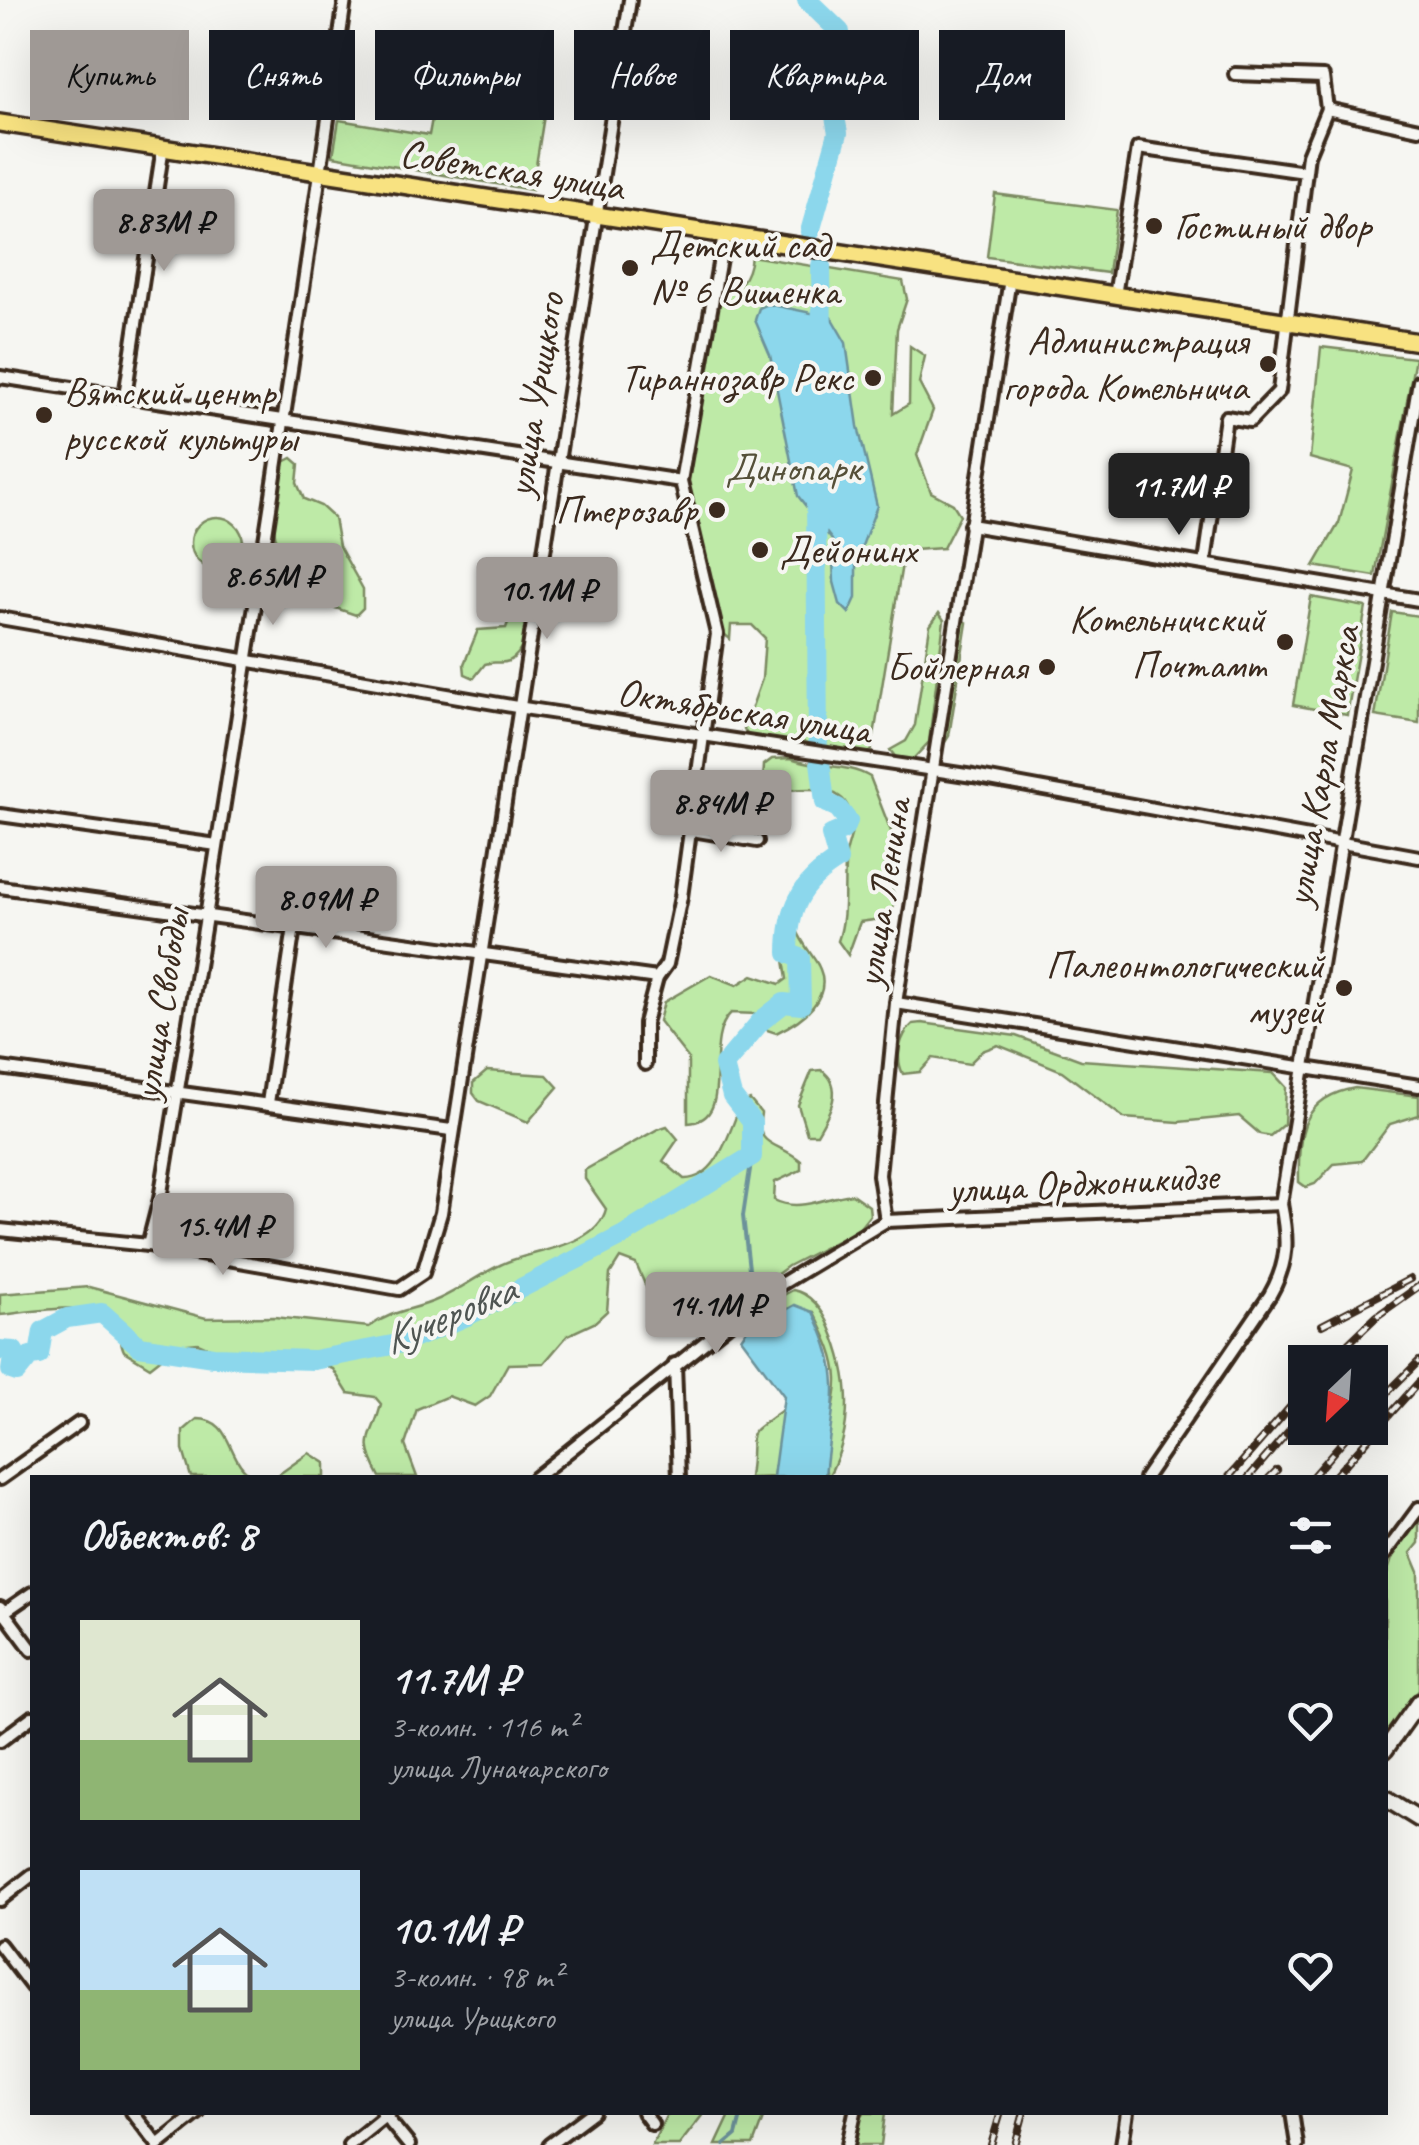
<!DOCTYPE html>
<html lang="ru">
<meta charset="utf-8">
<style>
body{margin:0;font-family:Caveat,sans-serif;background:#242831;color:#f1f3f6;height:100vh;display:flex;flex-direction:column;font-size:38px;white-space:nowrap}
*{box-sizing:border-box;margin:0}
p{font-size:32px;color:#9ea1a6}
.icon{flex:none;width:55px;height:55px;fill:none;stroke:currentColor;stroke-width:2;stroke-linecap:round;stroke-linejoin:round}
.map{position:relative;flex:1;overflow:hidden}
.drawer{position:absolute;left:30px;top:1475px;width:1358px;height:640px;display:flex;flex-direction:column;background:#171b24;border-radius:0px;box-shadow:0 10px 40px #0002}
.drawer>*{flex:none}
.top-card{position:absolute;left:30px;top:30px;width:1360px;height:90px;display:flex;gap:20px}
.needle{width:65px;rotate:205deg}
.controls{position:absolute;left:1288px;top:1345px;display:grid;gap:20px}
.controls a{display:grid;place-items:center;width:100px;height:100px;border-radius:0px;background:#171b24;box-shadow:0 10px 40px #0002;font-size:50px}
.price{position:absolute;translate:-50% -85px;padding:0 22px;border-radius:10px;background:#9f9995;color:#111;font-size:32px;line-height:65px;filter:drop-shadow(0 2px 5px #0008)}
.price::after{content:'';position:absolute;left:50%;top:60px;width:30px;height:22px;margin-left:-15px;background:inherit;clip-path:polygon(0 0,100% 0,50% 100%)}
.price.selected{background:#222;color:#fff}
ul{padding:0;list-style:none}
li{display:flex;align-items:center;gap:30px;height:250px;padding:0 50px}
li span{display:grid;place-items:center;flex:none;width:280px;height:200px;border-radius:0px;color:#555}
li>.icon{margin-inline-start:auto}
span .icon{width:120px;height:120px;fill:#fffc;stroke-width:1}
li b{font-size:42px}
h2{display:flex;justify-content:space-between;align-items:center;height:120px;padding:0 50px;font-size:42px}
.chip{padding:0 35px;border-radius:0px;background:#171b24;box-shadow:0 10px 40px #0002;font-size:35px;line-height:90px}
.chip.selected{background:#9f9995;color:#111}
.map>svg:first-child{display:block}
.green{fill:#beeaa7;stroke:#7c8a62;stroke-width:2.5}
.water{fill:#8cd7ec;stroke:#6c929a;stroke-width:2.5}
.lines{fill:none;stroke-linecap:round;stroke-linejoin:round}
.stream{stroke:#6c929a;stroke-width:4}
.river{stroke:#8cd7ec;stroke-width:20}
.street-casing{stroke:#3b2a1e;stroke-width:18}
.secondary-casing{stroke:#3b2a1e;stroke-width:21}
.primary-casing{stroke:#3b2a1e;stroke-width:22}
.street{stroke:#f6f6f2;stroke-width:10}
.secondary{stroke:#f6f6f2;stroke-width:14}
.primary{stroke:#f8e281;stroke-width:15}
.rail-casing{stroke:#3b2a1e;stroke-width:8}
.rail{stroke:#f6f6f2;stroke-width:4;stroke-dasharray:11;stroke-linecap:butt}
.poi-dot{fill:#3b2a1e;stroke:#f6f6f2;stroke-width:4}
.labels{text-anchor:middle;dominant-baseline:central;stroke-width:8;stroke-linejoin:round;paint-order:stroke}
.street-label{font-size:40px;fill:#3b2a1e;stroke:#f6f6f2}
.poi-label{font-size:40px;fill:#3b2a1e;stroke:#f6f6f2;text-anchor:end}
.park-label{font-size:40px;fill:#555039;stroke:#f6f6f2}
.water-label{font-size:42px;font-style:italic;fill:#4f5552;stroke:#f6f6f2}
</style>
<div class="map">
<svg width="1419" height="2145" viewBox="0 0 1419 2145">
<rect width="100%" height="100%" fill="#f6f6f2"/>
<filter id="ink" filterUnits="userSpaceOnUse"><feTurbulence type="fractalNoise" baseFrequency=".01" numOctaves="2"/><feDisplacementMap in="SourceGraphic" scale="20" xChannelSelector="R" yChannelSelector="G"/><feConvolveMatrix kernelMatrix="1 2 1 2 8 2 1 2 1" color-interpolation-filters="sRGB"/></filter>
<g filter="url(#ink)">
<!-- green -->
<g class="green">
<path d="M 497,82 L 548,91 L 532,190 L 333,156 L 339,120 L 429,135 L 434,108 L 491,117 Z"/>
<path d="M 995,194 L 1117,210 L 1108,273 L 987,257 Z"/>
<path d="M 751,256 L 903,281 L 907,299 L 897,329 L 893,414 L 909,404 L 910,346 L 925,356 L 919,383 L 933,410 L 917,455 L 931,492 L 953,504 L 960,515 L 943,548 L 913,550 L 903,558 L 871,754 L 749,738 L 744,729 L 762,679 L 765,638 L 752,625 L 731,625 L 730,639 L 718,629 C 713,576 697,522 685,470 L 718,299 C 738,292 749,277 751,256 Z"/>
<path d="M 1321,347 L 1415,358 L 1375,576 L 1314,566 L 1339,523 L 1353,470 L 1310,458 Z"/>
<path d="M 292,458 L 299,464 L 297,483 L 304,499 L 321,506 L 334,518 L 339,546 L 363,589 L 363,608 L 356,615 L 321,603 L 309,577 L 279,556 L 274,529 L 282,471 L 284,462 Z"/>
<circle cx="217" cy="543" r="26"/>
<path d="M 522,585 L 529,590 C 530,610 530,650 509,661 C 500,665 495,660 485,664 L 474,678 L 465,674 L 464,664 L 478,630 L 506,628 Z"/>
<path d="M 1311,597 L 1366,607 L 1347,715 L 1293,705 Z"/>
<path d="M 1392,612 L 1419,616 L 1419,723 L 1375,716 Z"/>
<path d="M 939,613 L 944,620 L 929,742 L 913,759 L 898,760 L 890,750 L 906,741 L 915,725 L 930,626 Z"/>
<path d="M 960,619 L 967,623 L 949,736 L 942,747 L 938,744 Z"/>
<path d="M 791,758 C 816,768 847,763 870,777 L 894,839 L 895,848 L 882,871 C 891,894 903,893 888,918 L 860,922 L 848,955 L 838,941 C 848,912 842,886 846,855 C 847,845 853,835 852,825 C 852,815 848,802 840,797 C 821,783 790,792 769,790 L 763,783 L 764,765 L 772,759 Z"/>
<path d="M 797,930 C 802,943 811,953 818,965 C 835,998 801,1021 776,1033 L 767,1030 L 758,1014 L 731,1013 C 700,1042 738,1120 688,1123 L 688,1058 L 659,1021 L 664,1002 L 711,975 L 737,985 L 753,975 L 780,984 L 787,979 L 781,941 L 788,931 Z"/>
<path d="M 922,1023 L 1016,1036 L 1081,1060 L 1273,1073 L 1286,1087 L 1284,1124 L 1270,1136 L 1260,1134 L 1239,1116 L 1179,1122 L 1124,1118 L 1062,1071 L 998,1045 L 982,1051 L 969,1064 L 933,1058 L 920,1072 L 903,1074 C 895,1058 899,1036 913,1024 Z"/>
<path d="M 821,1070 C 846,1086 829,1114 817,1134 L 807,1134 L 798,1105 L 812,1071 Z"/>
<path d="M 487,1071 L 547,1075 L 558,1087 L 528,1122 L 479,1101 L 473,1093 L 473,1083 Z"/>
<path d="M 1355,1088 L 1419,1096 L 1419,1115 L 1390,1124 L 1362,1161 L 1334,1164 L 1315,1184 L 1306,1187 L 1299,1182 C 1298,1133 1302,1097 1355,1088 Z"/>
<path d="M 750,1100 L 761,1113 C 755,1149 778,1141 801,1161 L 801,1170 L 775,1182 L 774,1200 C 800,1213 824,1197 852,1194 L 869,1206 L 870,1215 L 858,1230 L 788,1266 L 705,1328 L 695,1326 L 692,1317 L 698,1299 L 691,1283 L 682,1278 L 647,1289 L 636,1264 L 620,1258 L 610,1274 L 607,1311 L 594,1323 L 568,1335 L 544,1363 L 508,1364 L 490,1396 L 475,1406 L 448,1396 L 417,1409 L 405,1445 L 417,1477 L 380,1477 C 358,1436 373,1440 381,1404 L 375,1397 L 348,1393 L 333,1369 L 315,1362 L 249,1365 L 198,1343 L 178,1345 L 150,1367 L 124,1351 C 119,1341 121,1330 116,1321 C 103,1298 23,1313 0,1315 L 0,1294 L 89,1287 L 206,1318 L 274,1317 L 369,1327 C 394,1309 413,1311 439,1299 C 463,1288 484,1271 507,1262 C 536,1250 597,1246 606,1209 L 585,1179 L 585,1170 L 658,1129 L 667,1126 L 678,1139 L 663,1161 L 684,1179 C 718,1180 730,1129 741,1104 Z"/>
<path d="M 793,1290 C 810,1293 823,1310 830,1327 C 851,1375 855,1429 828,1477 C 816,1452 838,1408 837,1379 C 836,1354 824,1333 814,1312 L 763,1306 Z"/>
<path d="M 785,1408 L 773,1477 L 749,1478 C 757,1423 738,1442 785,1408 Z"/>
<path d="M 197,1419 C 235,1419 225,1463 255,1477 L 191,1477 L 183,1450 L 183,1431 Z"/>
<path d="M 309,1453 L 325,1463 L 325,1477 L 275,1477 Z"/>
<path d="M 1419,1512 L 1419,1543 L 1411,1553 L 1419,1572 L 1419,1690 L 1385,1736 L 1385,1581 L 1396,1546 Z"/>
<path d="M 668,2112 L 704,2112 L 704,2113 L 679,2145 L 652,2145 Z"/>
<path d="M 731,2113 L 765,2113 L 753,2145 L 716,2145 Z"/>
<path d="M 859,2113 L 885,2113 L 881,2145 L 850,2145 Z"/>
</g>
<!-- water -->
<g class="water">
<path d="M 768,304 L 831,317 L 846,343 L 858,426 L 877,506 L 856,562 L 856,598 L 849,613 L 840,604 L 834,582 L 832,540 L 798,496 L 770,355 L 755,320 L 759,308 Z"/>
<path d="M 795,1305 L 813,1312 C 847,1380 831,1405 825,1477 L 773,1477 L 784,1396 L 741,1338 L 763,1306 L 784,1311 Z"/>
</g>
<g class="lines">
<!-- stream -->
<g class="stream">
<path d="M 752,1156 L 743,1216 L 752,1295"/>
<path d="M 724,2145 L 736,2135 L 742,2112"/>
</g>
<!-- river -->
<g class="river">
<path d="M 807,0 L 840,32 L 841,87 L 834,111 L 838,133 L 810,232"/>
<path d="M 821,265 L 822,340"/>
<path d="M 816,499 L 818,742"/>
<path d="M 0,1350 L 14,1351 L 11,1370 L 17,1372 L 30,1356 L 39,1355 L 43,1331 L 67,1318 L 102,1313 L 139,1346 L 213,1357 L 314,1360 L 403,1343 L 467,1316 L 622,1236 L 752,1156 L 752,1122 L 732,1096 L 724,1065 L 761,1021 L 784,1003 L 801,1005 L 800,958 L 788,953 C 788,910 800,883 838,860 L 831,835 L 843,830 L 848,821 L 838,808 L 825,802 L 820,762"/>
</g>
<defs>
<g id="street">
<path d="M 1235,74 L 1323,77 L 1327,109"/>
<path d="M 1327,109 L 1419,129"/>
<path d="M 1115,296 L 1138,148 L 1305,172"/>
<path d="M 0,377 L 681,481"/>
<path d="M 125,396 L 163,147"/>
<path d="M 970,525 L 1419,600"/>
<path d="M 1205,562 L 1226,417 L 1250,421 L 1279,391 L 1308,155 L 1327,109"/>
<path d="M 0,618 L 517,707 L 973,776 L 1419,857"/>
<path d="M 0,815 L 217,845"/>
<path d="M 692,830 L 757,841"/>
<path d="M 0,887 L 657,978"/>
<path d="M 896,1003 L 1419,1086"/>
<path d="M 645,1064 L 645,1023 L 657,978 L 667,964 L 681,897 L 717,634 L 681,481 L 724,235"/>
<path d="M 0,1068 L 451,1130"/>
<path d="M 268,1103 L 294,927"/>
<path d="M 886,1221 L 879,1175 L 896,1003 L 1010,279"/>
<path d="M 0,1230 L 148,1245 L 399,1289 L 423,1273 L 441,1213 L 630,0"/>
<path d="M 148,1245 L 160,1199 C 226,800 288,401 345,0"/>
<path d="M 675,1364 L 679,1478"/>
<path d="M 535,1478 L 768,1292 L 886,1221 L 1281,1204"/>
<path d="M 1145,1478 L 1270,1295 C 1289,1262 1288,1239 1281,1204 L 1419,381"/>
<path d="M 0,1479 L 79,1423"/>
<path d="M 1385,1554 L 1419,1508"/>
<path d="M 0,1607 L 32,1650"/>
<path d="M 0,1615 L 32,1593"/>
<path d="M 0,1741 L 32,1717"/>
<path d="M 0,1900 L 32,1875"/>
<path d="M 0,1945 L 32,1987"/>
<path d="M 132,2112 L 158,2145"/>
<path d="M 382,2112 L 409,2145"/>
<path d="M 643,2112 L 652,2124"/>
<path d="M 1292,2112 L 1297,2145"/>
<path d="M 158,2145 L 199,2112"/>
<path d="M 349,2145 L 390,2112"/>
<path d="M 549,2145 L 593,2112"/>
<path d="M 848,2145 L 855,2112"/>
<path d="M 1122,2145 L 1127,2112"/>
</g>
<g id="secondary">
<path d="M 1385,1750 L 1419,1702"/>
<path d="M 1385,1798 L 1419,1819"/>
</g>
<path id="primary" d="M 0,123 L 1419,342"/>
</defs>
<!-- street casing -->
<use href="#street" class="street-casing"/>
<!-- secondary casing -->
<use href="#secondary" class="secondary-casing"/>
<!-- primary casing -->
<use href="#primary" class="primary-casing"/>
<!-- street -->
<use href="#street" class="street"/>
<!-- secondary -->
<use href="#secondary" class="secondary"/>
<!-- primary -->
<use href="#primary" class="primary"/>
<defs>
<g id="rail">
<path d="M 1322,1325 L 1410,1279"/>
<path d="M 1329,1362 L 1377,1316 L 1419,1286"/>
<path d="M 1370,1410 L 1419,1361"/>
<path d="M 1228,1478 L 1305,1390"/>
<path d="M 1248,1478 L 1305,1412"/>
<path d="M 1269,1478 L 1277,1470"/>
<path d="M 1311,1478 L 1354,1428"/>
<path d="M 1333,1478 L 1419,1382"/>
<path d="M 991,2145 L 1001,2112"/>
<path d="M 1015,2145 L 1024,2112"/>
</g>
</defs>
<!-- rail casing -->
<use href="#rail" class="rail-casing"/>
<!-- rail -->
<use href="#rail" class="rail"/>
</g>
</g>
<!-- markers -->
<g class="poi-dot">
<circle cx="1154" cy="226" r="10"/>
<circle cx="630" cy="268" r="10"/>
<circle cx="1268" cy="364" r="10"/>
<circle cx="873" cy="378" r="10"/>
<circle cx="44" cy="415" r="10"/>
<circle cx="717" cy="510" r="10"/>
<circle cx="760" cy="550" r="10"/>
<circle cx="1285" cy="642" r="10"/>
<circle cx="1047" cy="667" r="10"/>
<circle cx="1344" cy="988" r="10"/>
</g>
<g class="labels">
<!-- street labels -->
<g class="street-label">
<text transform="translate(512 170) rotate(9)">Советская улица</text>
<text transform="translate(535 395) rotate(-81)">улица Урицкого</text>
<text transform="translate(744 711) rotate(9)">Октябрьская улица</text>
<text transform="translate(1322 766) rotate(-80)">улица Карла Маркса</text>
<text transform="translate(883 893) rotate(-81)">улица Ленина</text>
<text transform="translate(161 1004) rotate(-81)">улица Свободы</text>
<text transform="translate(1083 1183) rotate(-3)">улица Орджоникидзе</text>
</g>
<!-- poi labels -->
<g class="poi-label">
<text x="1174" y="226" text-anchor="start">Гостиный двор</text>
<text x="650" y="245" text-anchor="start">Детский сад<tspan x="650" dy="46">№ 6 Вишенка</tspan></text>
<text x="1248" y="341">Администрация<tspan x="1248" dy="46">города Котельнича</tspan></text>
<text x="853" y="378">Тираннозавр Рекс</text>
<text x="64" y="392" text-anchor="start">Вятский центр<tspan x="64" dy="46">русской культуры</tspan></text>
<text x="697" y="510">Птерозавр</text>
<text x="780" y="550" text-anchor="start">Дейонинх</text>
<text x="1265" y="619">Котельничский<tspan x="1265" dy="46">Почтамт</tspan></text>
<text x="1027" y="667">Бойлерная</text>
<text x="1324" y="965">Палеонтологический<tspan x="1324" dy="46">музей</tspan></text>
</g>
<!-- park labels -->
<g class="park-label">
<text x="793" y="468">Динопарк</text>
</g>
<!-- water labels -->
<g class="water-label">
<text transform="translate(449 1315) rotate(-23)">Кучеровка</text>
</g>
</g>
</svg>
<div class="controls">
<a><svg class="needle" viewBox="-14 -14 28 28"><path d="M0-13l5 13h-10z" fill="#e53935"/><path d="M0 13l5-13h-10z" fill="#9ea1a6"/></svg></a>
</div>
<b class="price" style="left:164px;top:274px">8.83M ₽</b>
<b class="price selected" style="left:1179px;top:538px">11.7M ₽</b>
<b class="price" style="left:273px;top:628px">8.65M ₽</b>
<b class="price" style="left:547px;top:642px">10.1M ₽</b>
<b class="price" style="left:721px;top:855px">8.84M ₽</b>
<b class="price" style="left:326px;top:951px">8.09M ₽</b>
<b class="price" style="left:223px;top:1278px">15.4M ₽</b>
<b class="price" style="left:716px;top:1357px">14.1M ₽</b>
<div class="top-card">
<a class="chip selected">Купить</a>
<a class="chip">Снять</a>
<a class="chip">Фильтры</a>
<a class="chip">Новое</a>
<a class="chip">Квартира</a>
<a class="chip">Дом</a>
</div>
<section class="drawer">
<h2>Объектов: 8<svg class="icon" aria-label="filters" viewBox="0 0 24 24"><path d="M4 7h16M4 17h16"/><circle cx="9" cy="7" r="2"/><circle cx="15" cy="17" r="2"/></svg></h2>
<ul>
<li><span style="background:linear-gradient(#dfe7d0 60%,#8fb573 0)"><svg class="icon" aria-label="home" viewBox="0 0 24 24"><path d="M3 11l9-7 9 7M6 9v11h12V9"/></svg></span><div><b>11.7M ₽</b><p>3-комн. · 116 m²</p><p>улица Луначарского</p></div><svg class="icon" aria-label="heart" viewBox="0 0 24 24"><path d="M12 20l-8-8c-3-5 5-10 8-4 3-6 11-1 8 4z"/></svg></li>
<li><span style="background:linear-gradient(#bfe0f5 60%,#8fb573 0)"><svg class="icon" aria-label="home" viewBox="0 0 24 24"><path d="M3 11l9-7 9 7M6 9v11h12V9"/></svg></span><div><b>10.1M ₽</b><p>3-комн. · 98 m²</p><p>улица Урицкого</p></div><svg class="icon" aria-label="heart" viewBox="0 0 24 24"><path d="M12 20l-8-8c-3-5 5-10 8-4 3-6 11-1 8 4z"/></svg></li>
</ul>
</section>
</div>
